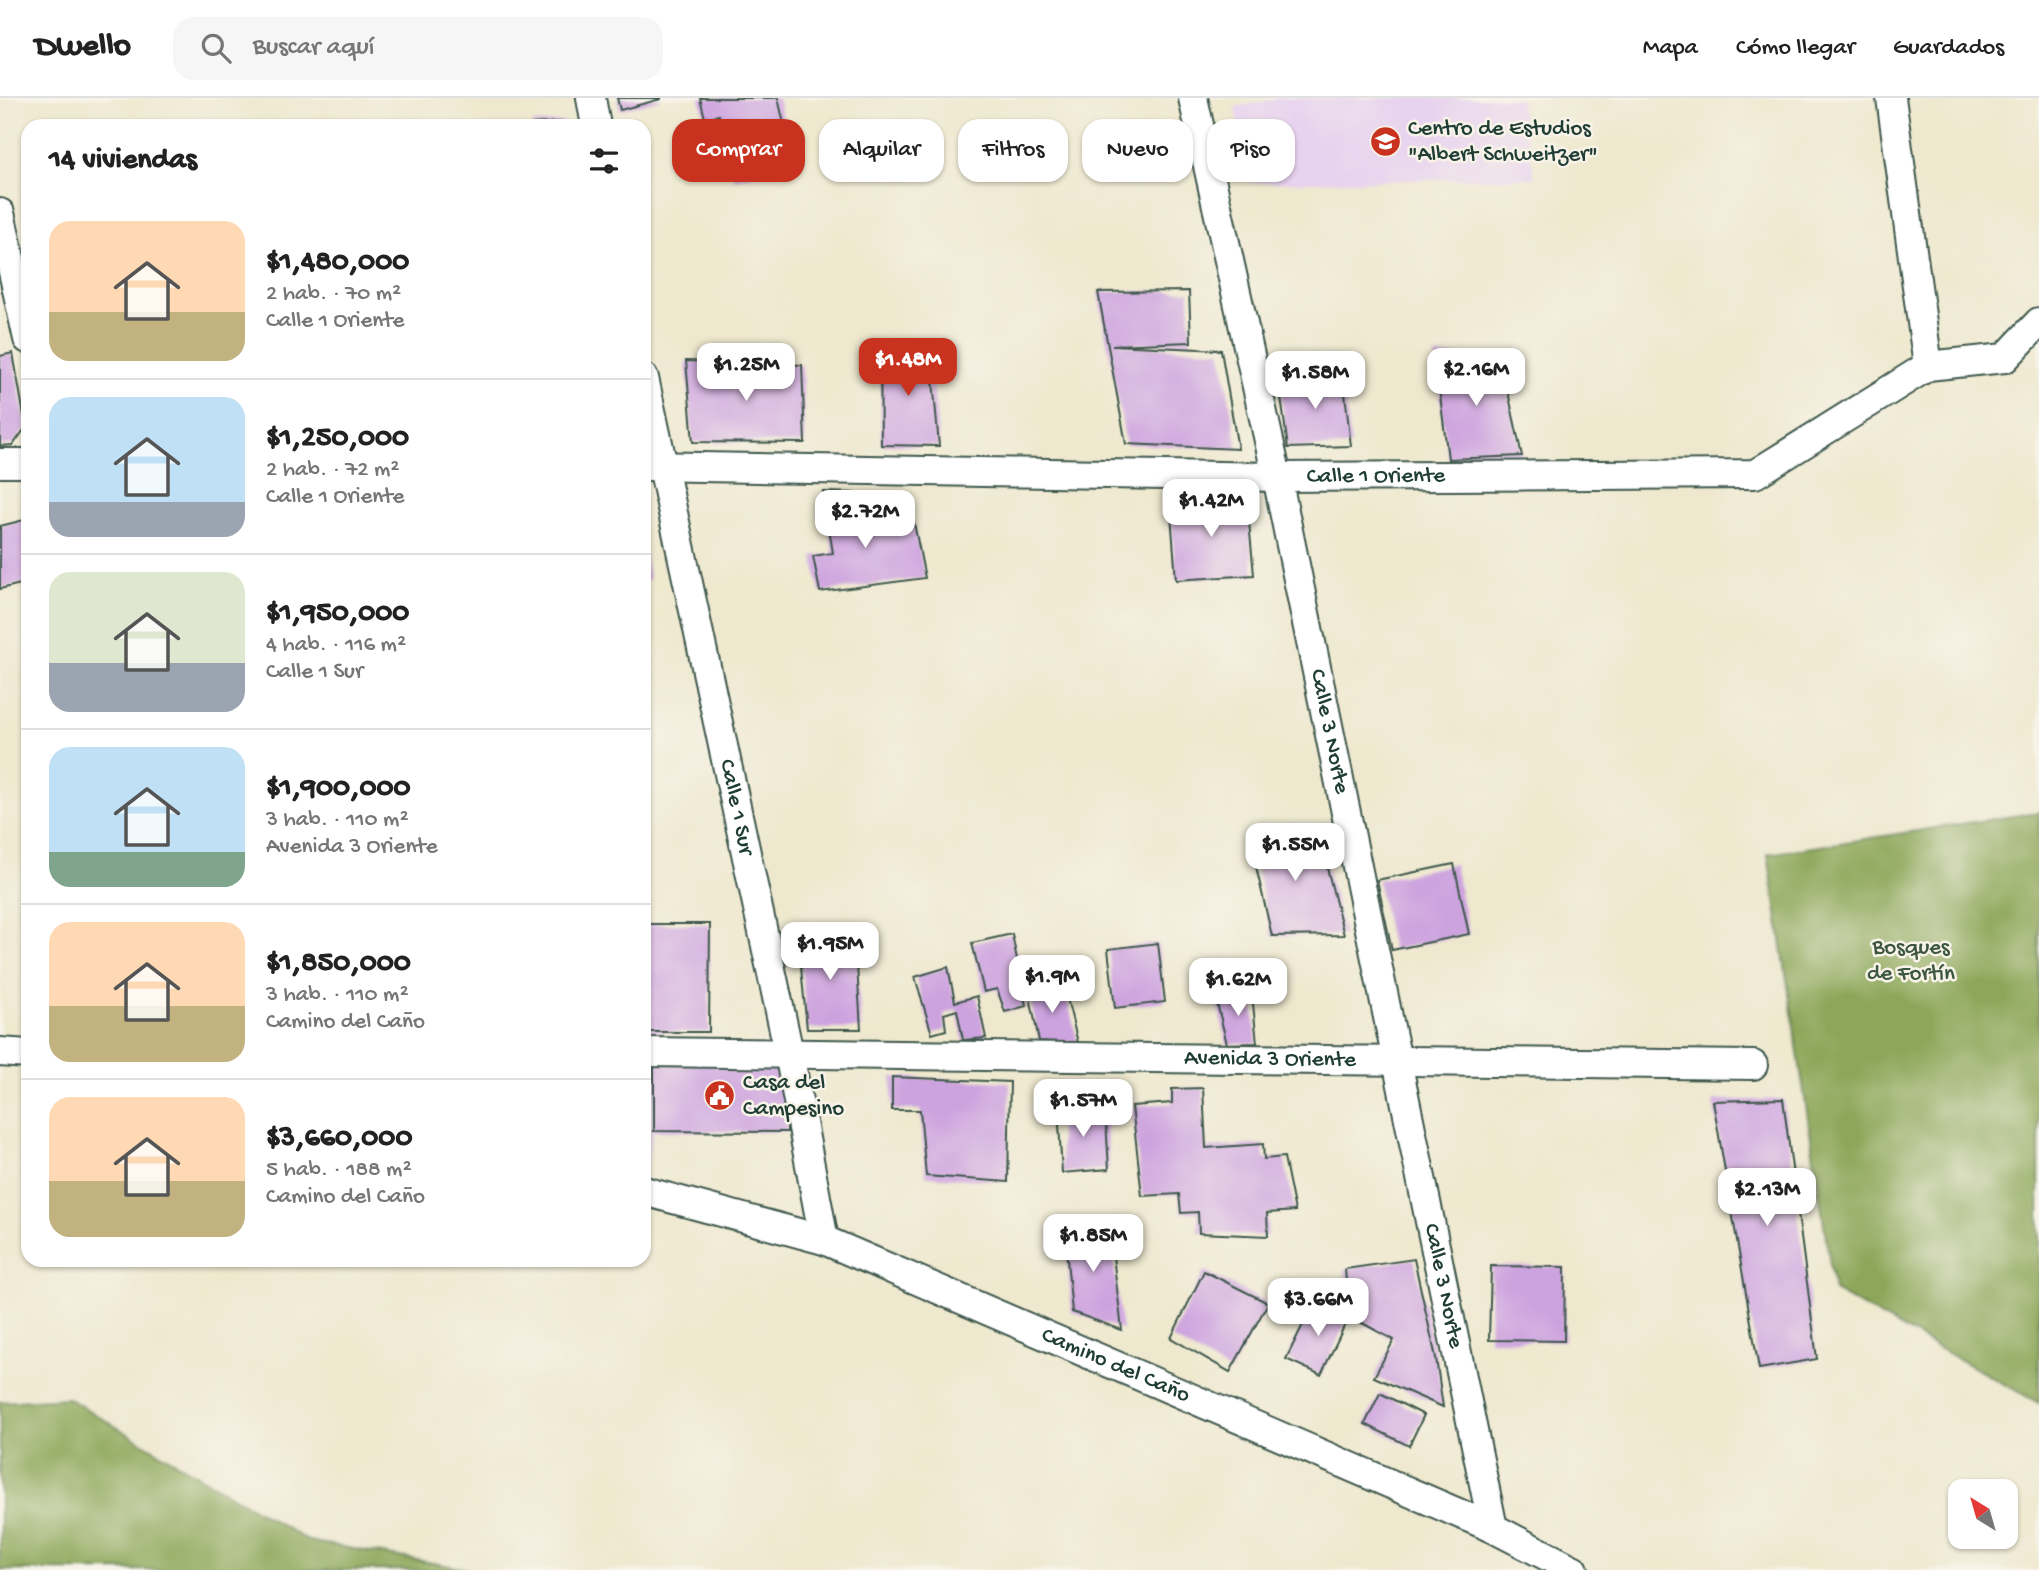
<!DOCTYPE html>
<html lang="es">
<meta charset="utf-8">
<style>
body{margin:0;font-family:"Gochi Hand",sans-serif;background:#f6f6f6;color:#222;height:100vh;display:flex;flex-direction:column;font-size:26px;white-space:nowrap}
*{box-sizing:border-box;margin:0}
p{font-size:23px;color:#767676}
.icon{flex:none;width:38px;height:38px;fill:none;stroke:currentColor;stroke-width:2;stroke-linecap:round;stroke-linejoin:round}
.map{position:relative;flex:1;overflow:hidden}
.sheet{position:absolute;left:21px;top:21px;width:630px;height:1148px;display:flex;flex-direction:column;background:#fff;border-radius:21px;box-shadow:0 2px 5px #0004}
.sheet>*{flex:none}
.hud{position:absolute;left:672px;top:21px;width:665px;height:63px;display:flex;gap:14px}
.needle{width:46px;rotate:323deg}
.tools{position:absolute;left:1948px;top:1381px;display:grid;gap:14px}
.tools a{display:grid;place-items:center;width:70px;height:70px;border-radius:14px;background:#fff;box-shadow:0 2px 5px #0004;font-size:35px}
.price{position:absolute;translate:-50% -60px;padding:0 16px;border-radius:14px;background:#fff;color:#222;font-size:23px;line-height:46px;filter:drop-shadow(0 2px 4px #0008)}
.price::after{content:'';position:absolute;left:50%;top:42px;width:21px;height:16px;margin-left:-10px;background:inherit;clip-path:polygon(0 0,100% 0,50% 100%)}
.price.on{background:#c8321e;color:#fff}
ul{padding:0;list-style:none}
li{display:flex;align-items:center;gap:21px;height:175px;padding:0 28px}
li+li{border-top:2px solid #e0e0e0}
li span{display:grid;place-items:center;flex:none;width:196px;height:140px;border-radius:21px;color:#555}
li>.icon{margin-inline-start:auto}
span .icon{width:84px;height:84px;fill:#fffc;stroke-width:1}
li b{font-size:30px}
h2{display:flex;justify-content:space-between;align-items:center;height:84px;padding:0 28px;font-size:30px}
.chip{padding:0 24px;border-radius:21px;background:#fff;box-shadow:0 2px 5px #0004;font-size:24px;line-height:63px}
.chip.on{background:#c8321e;color:#fff}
header{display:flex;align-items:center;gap:42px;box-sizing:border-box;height:98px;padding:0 35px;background:#fff;border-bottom:2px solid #e0e0e0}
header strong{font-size:33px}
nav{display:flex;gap:38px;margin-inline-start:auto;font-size:24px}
.search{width:490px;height:63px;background:#f6f6f6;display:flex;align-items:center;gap:18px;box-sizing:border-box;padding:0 24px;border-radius:21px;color:#767676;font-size:26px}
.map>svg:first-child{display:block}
.built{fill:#e7d2ef}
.forest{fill:#8da75a;stroke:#567247;stroke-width:2}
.building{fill:#cda3df}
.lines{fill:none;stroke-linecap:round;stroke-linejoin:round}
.minor-casing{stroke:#3e574b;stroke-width:32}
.minor{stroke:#fff;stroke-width:28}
.labels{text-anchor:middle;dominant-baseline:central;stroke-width:5;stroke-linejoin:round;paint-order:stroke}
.poi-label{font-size:23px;fill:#1f3d34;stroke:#f7f3e8;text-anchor:start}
.street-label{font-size:23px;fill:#1f3d34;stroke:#f7f3e8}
.park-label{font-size:23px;fill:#3c573e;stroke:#f7f3e8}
</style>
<header>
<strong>Dwello</strong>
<div class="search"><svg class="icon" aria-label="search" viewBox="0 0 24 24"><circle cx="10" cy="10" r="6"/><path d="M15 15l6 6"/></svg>Buscar aquí</div>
<nav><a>Mapa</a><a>Cómo llegar</a><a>Guardados</a></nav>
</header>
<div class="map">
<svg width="2039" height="1472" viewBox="0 0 2039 1472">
<rect width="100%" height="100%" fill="#f7f3e8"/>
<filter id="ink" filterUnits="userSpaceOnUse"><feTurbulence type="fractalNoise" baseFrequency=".0143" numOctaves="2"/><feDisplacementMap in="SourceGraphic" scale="14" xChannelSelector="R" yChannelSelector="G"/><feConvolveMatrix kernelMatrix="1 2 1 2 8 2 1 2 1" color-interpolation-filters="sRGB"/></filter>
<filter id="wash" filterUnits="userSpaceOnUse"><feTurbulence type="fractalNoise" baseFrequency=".00686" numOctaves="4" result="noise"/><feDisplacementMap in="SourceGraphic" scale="28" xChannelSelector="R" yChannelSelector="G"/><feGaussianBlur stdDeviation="1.57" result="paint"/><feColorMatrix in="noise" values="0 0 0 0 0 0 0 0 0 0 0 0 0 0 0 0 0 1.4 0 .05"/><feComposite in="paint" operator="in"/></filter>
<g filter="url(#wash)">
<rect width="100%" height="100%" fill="#eee8ce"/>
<!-- built -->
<g class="built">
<path d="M 1280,0 L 1519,0 L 1535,80 L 1250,85 L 1235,9 Z"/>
<path d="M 644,963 L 654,963 L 654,1033 L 644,1077 Z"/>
</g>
<!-- forest -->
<g class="forest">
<path d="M 2039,714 L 2039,1305 L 1834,1193 L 1768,756 Z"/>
<path d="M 68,1300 L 308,1443 L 473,1472 L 0,1472 L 0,1304 Z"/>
</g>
<g id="blocks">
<!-- building -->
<g class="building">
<path d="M 617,0 L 661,0 L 661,1 L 620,12 Z"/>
<path d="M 700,0 L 778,0 L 788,43 L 778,45 L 783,70 L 734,81 L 727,58 L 717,59 L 709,33 L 722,31 L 719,17 L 705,20 Z"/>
<path d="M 564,24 L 565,28 L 532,28 L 532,26 Z"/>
<path d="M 1189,193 L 1191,244 L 1112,247 L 1221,252 L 1238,351 L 1126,346 L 1098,194 Z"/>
<path d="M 930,249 L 939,348 L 881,347 L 880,253 Z"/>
<path d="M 13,255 L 26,329 L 13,347 L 0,348 L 0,258 Z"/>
<path d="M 1500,257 L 1522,358 L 1448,361 L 1435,258 Z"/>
<path d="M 686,263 L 802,267 L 805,345 L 693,344 Z"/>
<path d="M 1278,277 L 1343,278 L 1351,348 L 1288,350 Z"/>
<path d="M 823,394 L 854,395 L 863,433 L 914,425 L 925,480 L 820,494 L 813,458 L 833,455 Z"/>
<path d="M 1170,403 L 1247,403 L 1254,477 L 1176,482 Z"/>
<path d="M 28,421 L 28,492 L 25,485 L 0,491 L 0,428 Z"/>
<path d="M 644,450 L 649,482 L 644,483 Z"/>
<path d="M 1317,730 L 1344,837 L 1272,838 L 1248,734 Z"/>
<path d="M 1454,766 L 1469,836 L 1392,852 L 1377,782 Z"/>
<path d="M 644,826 L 710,826 L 709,934 L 644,934 Z"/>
<path d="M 855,836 L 861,931 L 807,931 L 798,838 Z"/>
<path d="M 1012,836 L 1026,908 L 1005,914 L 997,891 L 984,894 L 972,845 Z"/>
<path d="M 1158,845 L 1165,904 L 1115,910 L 1108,851 Z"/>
<path d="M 948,869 L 955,904 L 977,898 L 986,940 L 963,942 L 957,912 L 944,916 L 946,932 L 932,936 L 915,879 Z"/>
<path d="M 1064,888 L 1078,945 L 1039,943 L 1028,889 Z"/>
<path d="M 1252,896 L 1257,945 L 1227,946 L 1215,897 Z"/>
<path d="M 654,963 L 787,963 L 787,1034 L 654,1033 Z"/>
<path d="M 892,979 L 1010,984 L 1008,1084 L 926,1078 L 920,1012 L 892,1012 Z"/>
<path d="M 1203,990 L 1206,1050 L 1263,1046 L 1264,1061 L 1284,1059 L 1295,1113 L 1267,1115 L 1268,1138 L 1199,1135 L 1198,1114 L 1181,1115 L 1179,1096 L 1142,1098 L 1132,1008 L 1172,1005 L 1172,991 Z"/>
<path d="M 1783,1001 L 1817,1261 L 1759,1271 L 1713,1003 Z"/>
<path d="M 1105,1007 L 1109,1071 L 1062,1075 L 1058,1010 Z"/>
<path d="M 1109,1125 L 1122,1232 L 1072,1214 L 1064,1130 Z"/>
<path d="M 1414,1161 L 1436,1260 L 1443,1309 L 1374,1279 L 1394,1242 L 1349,1218 L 1345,1171 Z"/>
<path d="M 1491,1168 L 1565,1169 L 1564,1243 L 1489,1242 Z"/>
<path d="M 1204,1173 L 1268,1205 L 1230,1274 L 1171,1240 Z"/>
<path d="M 1315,1202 L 1349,1218 L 1321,1277 L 1286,1261 Z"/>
<path d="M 1380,1295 L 1424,1317 L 1409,1348 L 1365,1326 Z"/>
</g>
</g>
</g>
<g filter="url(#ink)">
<use href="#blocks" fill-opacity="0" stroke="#3e574b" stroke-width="2"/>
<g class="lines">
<defs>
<g id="minor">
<path d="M 591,0 L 596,28"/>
<path id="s1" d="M 1193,0 L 1277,379 L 1493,1430"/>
<path d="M 1891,0 L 1928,268"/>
<path d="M 0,115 L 28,241"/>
<path id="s2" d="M 644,280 L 789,955 L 824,1142"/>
<path d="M 0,365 L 28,365"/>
<path id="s3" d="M 644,368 L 1277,379 L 1755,376 L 1928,268 L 2005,260 L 2039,224"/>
<path d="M 0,954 L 28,956"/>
<path id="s4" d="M 644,954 L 1753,967"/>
<path id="s5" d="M 644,1093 L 824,1142 L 1493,1430 L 1574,1472"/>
</g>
</defs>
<!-- minor casing -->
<use href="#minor" class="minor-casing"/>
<!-- minor -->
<use href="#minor" class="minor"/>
</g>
</g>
<!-- icons -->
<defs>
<symbol id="school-disc" viewBox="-11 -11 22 22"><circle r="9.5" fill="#c8321e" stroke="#f7f3e8"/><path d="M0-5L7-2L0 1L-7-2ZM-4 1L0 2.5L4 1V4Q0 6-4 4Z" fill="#fff"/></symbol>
<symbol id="civic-disc" viewBox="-11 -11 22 22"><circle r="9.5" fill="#c8321e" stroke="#f7f3e8"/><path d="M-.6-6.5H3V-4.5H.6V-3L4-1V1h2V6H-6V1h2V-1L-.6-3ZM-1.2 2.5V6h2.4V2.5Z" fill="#fff"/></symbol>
</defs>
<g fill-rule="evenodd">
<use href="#school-disc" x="1368" y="26" width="35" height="35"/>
<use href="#civic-disc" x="702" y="980" width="35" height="35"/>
</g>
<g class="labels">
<!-- poi labels -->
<g class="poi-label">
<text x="1408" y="31">Centro de Estudios<tspan x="1408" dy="26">"Albert Schweitzer"</tspan></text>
<text x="743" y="985">Casa del<tspan x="743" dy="26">Campesino</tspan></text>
</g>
<!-- street labels -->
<g class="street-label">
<text stroke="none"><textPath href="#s3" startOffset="732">Calle 1 Oriente</textPath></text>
<text stroke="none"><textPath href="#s1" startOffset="648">Calle 3 Norte</textPath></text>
<text stroke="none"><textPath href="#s2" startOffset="439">Calle 1 Sur</textPath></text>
<text stroke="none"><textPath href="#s4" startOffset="626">Avenida 3 Oriente</textPath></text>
<text stroke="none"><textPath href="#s1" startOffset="1214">Calle 3 Norte</textPath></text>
<text stroke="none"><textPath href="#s5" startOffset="504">Camino del Caño</textPath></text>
</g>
<!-- park labels -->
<g class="park-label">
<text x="1911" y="850">Bosques<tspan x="1911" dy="26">de Fortín</tspan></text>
</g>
</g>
</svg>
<div class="tools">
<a><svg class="needle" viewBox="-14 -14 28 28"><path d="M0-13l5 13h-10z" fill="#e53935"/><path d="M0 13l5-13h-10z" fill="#767676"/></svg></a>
</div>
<b class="price on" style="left:908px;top:300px">$1.48M</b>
<b class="price" style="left:746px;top:305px">$1.25M</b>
<b class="price" style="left:1476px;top:310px">$2.16M</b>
<b class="price" style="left:1315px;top:313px">$1.58M</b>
<b class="price" style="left:1211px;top:441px">$1.42M</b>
<b class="price" style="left:865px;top:452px">$2.72M</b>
<b class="price" style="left:1295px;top:785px">$1.55M</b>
<b class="price" style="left:830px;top:884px">$1.95M</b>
<b class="price" style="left:1052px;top:917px">$1.9M</b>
<b class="price" style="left:1238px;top:920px">$1.62M</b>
<b class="price" style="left:1083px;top:1041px">$1.57M</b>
<b class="price" style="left:1767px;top:1130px">$2.13M</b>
<b class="price" style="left:1093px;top:1176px">$1.85M</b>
<b class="price" style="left:1318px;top:1240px">$3.66M</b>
<div class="hud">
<a class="chip on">Comprar</a>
<a class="chip">Alquilar</a>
<a class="chip">Filtros</a>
<a class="chip">Nuevo</a>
<a class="chip">Piso</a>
</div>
<section class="sheet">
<h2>14 viviendas<svg class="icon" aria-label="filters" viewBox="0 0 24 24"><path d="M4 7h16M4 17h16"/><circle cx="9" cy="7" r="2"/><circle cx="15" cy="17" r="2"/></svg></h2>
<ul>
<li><span style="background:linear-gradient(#ffd9b3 65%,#c2b280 0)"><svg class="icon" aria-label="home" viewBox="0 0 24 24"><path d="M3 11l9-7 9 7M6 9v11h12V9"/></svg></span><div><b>$1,480,000</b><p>2 hab. · 70 m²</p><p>Calle 1 Oriente</p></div></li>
<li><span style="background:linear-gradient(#bfe0f5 75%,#9aa5b1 0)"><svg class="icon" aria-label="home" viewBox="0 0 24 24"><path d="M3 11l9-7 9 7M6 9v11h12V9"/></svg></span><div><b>$1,250,000</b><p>2 hab. · 72 m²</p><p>Calle 1 Oriente</p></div></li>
<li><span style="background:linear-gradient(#dfe7d0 65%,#9aa5b1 0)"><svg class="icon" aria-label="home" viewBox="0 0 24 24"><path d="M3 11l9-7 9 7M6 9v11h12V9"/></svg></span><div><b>$1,950,000</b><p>4 hab. · 116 m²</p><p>Calle 1 Sur</p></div></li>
<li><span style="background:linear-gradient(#bfe0f5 75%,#7fa58c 0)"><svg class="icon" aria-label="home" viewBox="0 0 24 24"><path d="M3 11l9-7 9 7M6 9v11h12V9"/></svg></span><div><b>$1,900,000</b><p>3 hab. · 110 m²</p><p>Avenida 3 Oriente</p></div></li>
<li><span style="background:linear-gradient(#ffd9b3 60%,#c2b280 0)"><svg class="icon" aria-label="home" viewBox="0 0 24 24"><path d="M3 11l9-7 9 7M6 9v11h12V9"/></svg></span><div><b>$1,850,000</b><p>3 hab. · 110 m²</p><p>Camino del Caño</p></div></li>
<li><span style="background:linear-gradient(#ffd9b3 60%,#c2b280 0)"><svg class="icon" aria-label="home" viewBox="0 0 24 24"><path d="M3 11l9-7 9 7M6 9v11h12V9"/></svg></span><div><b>$3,660,000</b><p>5 hab. · 188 m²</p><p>Camino del Caño</p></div></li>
</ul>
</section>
</div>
